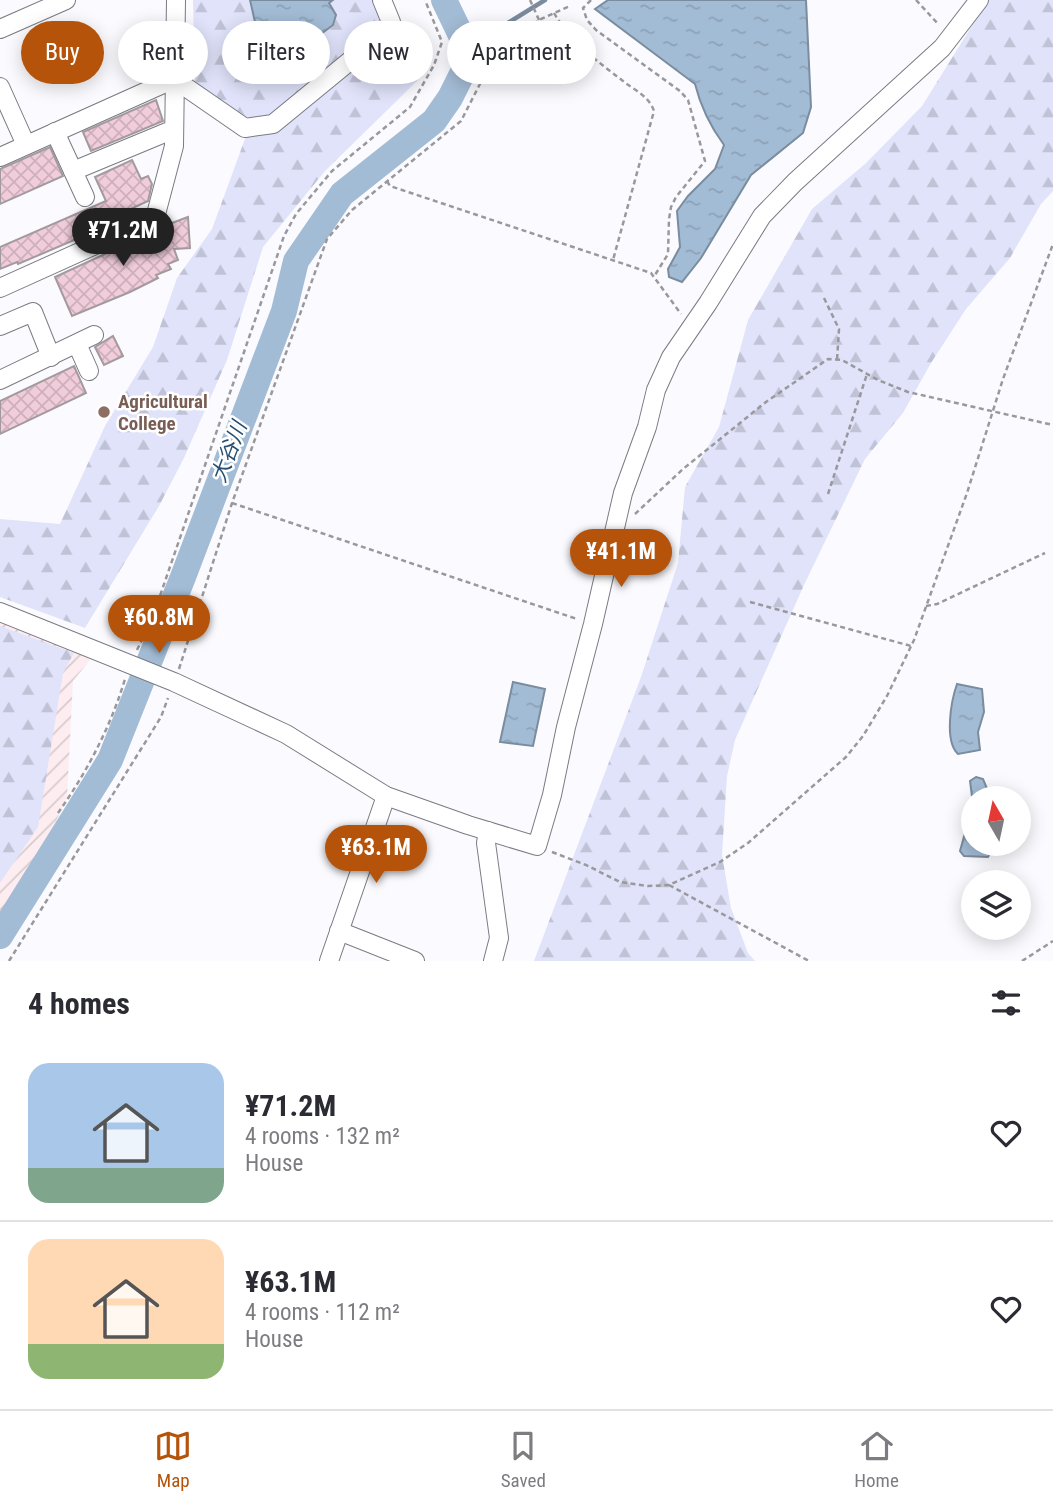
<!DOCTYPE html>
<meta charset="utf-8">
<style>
body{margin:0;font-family:"Roboto Condensed","Noto Sans JP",sans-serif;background:#f2f2f3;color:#2b2b33;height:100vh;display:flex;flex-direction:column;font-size:26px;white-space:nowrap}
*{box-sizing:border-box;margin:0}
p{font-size:23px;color:#7c7c81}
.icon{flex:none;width:38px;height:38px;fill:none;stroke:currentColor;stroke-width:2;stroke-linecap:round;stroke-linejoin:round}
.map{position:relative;height:961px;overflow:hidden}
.panel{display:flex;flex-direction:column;background:#fff;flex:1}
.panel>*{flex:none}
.guide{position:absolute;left:21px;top:21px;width:700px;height:63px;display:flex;gap:14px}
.needle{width:46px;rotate:351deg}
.buttons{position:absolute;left:961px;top:786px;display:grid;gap:14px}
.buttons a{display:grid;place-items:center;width:70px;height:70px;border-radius:50%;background:#fff;box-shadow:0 4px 18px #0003;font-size:35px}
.price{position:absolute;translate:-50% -60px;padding:0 16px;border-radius:24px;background:#b45309;color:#fff;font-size:23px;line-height:46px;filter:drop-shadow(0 2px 4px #0008)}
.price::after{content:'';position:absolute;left:50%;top:42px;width:21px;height:16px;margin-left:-10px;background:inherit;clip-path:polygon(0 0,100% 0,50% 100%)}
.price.current{background:#222;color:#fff}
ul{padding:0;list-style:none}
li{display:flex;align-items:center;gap:21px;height:175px;padding:0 28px}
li+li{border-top:2px solid #e1e1e2}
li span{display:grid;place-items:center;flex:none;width:196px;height:140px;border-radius:21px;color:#555}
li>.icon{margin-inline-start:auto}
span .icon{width:84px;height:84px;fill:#fffc;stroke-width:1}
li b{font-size:30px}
h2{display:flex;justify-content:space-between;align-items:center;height:84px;padding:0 28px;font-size:30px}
.tag{padding:0 24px;border-radius:32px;background:#fff;box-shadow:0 4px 18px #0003;font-size:24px;line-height:63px}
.tag.current{background:#b45309;color:#fff}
.tabs{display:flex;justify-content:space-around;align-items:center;height:98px;border-top:2px solid #e1e1e2;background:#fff;font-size:19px;color:#7c7c81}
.tabs a{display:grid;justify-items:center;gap:4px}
.tabs .current{color:#b45309}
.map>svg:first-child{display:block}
.industrial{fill:url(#industrial-furrows)}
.forest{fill:url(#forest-firs)}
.water{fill:url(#water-ripples);stroke:#7a8c9e;stroke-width:2}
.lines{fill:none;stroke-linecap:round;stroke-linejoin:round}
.stream{stroke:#7a8c9e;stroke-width:4.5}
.river{stroke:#a3bcd5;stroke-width:26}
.building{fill:url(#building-cross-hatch);stroke:#a39a9e;stroke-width:2}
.minor-casing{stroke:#7a7b83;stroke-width:20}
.path{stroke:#99999d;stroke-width:2.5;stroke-dasharray:5 3.5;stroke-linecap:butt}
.minor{stroke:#fff;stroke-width:18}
.education-dot{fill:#8d6e63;stroke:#fff;stroke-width:2.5}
.labels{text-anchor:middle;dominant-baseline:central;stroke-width:5;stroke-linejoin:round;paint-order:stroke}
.education-label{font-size:19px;font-weight:bold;fill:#785e54;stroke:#fff;text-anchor:start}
.water-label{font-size:21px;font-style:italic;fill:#254e71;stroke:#fff}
</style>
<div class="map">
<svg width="1053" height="961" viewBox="0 0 1053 961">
<defs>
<pattern id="industrial-furrows" width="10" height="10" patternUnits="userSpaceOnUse" patternTransform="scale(1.75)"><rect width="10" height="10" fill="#fdedf1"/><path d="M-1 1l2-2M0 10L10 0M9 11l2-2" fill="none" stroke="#d8cbce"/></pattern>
<pattern id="forest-firs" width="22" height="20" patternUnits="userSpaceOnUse" patternTransform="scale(1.75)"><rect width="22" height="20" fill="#e0e3fa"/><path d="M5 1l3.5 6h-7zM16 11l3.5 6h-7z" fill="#c0c2d6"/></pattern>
<pattern id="water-ripples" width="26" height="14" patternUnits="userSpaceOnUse" patternTransform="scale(1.75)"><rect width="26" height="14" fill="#a3bcd5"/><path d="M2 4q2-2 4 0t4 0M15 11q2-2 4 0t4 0" fill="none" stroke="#8ca1b6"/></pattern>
<pattern id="building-cross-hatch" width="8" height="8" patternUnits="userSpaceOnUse" patternTransform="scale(1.75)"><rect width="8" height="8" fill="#f1cddb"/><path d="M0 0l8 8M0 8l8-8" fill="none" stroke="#ceafbc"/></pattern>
</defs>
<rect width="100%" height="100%" fill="#fbfbff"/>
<!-- industrial -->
<path class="industrial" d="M 0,615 L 85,647 L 90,660 L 73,681 L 67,798 L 40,855 L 0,914 Z"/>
<!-- forest -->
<g class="forest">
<path d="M 193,0 L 249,0 L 265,68 L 270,73 L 333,26 L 336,17 L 328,4 L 335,0 L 372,0 L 381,19 L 379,28 L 269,117 L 247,117 L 195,84 Z"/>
<path d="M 988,0 L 1053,0 L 1053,191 L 1041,204 L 1010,258 L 966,309 L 931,363 L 903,413 L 865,459 L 804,585 L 735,740 L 727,776 L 722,855 L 731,908 L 748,953 L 755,961 L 534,961 L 641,677 L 678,563 L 685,487 L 719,427 L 748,320 L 812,209 L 866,163 L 922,106 Z"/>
<path d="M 397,31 L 417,55 L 418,80 L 325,171 L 263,247 L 227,360 L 184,458 L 159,506 L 85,628 L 0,597 L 0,519 L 60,524 L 105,426 L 153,347 L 177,278 L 212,229 L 246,136 L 271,134 L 282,127 Z"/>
<path d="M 0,626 L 74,653 L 63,673 L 38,827 L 0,883 Z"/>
</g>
<!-- water -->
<g class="water">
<path d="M 250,0 L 333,0 L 329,3 L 336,15 L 333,25 L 271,72 L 265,66 Z"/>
<path d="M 608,0 L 806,0 L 811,107 L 803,133 L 751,175 L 701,258 L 682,282 L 669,277 L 668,269 L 680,247 L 677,211 L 688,196 L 715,169 L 724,145 C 710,126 701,108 695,84 L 595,9 Z"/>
<path d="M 513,682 L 545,689 L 533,746 L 500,742 Z"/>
<path d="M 957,684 L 982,689 L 984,712 L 978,732 L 980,750 L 958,754 C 944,741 951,701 957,684 Z"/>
<path d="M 976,777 L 983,779 L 991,798 L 973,798 L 973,844 L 995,844 L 988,857 L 964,856 L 960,851 L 973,804 L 970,781 Z"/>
</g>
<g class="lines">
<!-- stream -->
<path class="stream" d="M 471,56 L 493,32 L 545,0"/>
<!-- river -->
<path class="river" d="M 0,936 L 110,760 L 183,577 L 284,311 L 296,261 L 342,194 L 434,121 L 450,98 L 471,56 L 444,0"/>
</g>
<!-- building -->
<g class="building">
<path d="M 156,100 L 163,121 L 91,151 L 83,132 Z"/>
<path d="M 50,147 L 63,176 L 0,204 L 0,169 Z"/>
<path d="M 132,160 L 141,179 L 148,176 L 152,184 L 148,201 L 98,224 L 100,229 L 18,264 L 17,262 L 0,269 L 0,247 L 106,201 L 95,177 Z"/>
<path d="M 188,217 L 190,248 L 174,249 L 178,260 L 168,264 L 171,269 L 156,275 L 158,278 L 130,292 L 72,316 L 55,277 L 168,225 L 171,231 L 172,223 Z"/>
<path d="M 113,336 L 123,356 L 104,365 L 95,347 Z"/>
<path d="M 74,366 L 86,393 L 0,434 L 0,401 Z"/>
</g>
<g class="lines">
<defs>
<g id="minor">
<path d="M 0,29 L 66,0"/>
<path d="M 0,87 L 26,145"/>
<path d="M 55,132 L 85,197"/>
<path d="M 0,157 L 174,79 L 245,128 L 273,124 L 390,28 L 391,22 L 382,0"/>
<path d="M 73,171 L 167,132 L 174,134"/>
<path d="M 0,288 L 155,218 L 174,146 L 176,0"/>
<path d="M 0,326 L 33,312 L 51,357"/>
<path d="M 77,344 L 89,371"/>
<path d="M 0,380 L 94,335"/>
<path d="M 0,612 L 174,682 L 286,734 L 386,796 L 468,825 L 537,846 L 552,795 L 566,727 L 593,624 L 623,493 L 647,427 L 656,390 L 671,357 L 708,303 L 762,216 L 795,182 L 942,48 L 979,0"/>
<path d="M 488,831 L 486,843 L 499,938 L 493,961"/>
<path d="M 339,931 L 415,961"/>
<path d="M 329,961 L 386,796"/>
</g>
</defs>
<!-- minor casing -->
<use href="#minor" class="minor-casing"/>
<!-- path -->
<g class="path">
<path d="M 530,0 L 539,20"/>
<path d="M 591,0 L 583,8 L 587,20 L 596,30 L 680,91 L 688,100 L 705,161 L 676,197 L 671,207 L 669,219 L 668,254 L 655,275"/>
<path d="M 916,0 L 939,25"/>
<path d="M 554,13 C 570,41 598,62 623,81 C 634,90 649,96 654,111 L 613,260"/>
<path d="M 387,181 L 390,186 L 651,273 L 681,314"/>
<path d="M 824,298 L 839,329 L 837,360"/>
<path d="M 828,494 L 867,374"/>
<path d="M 232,503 L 577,619"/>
<path d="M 635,514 L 683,469 L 766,402 L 828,359 L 842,360 L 878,380 L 908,392 L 1053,425"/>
<path d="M 750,602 L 911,646"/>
<path d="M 926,606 L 937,604 L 1045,553"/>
<path d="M 137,650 L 152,619 L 284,236 L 296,214 L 332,171 L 410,107 L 434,65 L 442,42 L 425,0"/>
<path d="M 179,669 L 232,503 L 327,239 L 352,210 L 461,121 L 483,78 L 498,55 L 519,34 L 539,20 L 570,6"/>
<path d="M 58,813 C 87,772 111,726 125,679"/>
<path d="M 552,852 L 586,865 L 620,882 L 648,886 L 669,885 L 720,862 L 748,843 L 846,757 L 863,736 L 887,696 L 914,640 L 967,493 L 1003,379 L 1053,244"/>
<path d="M 669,885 L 809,961"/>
<path d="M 9,961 L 161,717 L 168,698"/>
<path d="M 1022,961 L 1053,941"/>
</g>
<!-- minor -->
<use href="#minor" class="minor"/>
</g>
<!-- markers -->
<circle class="education-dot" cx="104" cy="412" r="7"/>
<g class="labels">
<!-- education labels -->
<g class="education-label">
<text x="118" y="401">Agricultural<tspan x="118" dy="22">College</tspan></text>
</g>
<!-- water labels -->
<g class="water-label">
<text transform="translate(229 452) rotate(-69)">大谷川</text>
</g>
</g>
</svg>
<div class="buttons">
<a><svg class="needle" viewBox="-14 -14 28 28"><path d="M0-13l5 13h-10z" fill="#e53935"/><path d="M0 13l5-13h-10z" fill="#7c7c81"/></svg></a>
<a><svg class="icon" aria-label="layers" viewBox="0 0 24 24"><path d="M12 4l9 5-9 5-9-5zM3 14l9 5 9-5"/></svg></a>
</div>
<b class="price current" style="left:123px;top:268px">¥71.2M</b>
<b class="price" style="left:621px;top:589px">¥41.1M</b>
<b class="price" style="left:159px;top:655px">¥60.8M</b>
<b class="price" style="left:376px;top:885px">¥63.1M</b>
<div class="guide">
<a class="tag current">Buy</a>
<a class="tag">Rent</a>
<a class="tag">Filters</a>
<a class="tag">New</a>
<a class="tag">Apartment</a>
</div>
</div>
<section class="panel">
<h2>4 homes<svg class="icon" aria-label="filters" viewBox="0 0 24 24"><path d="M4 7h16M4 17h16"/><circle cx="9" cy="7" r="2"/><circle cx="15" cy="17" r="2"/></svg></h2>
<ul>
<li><span style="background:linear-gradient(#a9c7e8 75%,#7fa58c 0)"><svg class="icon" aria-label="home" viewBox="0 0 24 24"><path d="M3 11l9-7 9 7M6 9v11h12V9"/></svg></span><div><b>¥71.2M</b><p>4 rooms · 132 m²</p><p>House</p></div><svg class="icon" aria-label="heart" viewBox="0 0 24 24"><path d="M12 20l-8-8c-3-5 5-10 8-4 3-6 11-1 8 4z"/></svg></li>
<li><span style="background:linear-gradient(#ffd9b3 75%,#8fb573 0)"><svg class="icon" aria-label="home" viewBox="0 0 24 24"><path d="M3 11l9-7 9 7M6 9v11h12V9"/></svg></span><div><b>¥63.1M</b><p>4 rooms · 112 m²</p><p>House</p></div><svg class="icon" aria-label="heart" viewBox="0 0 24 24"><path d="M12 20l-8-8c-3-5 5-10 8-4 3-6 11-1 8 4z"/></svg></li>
</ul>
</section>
<nav class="tabs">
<a class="current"><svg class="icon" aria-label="map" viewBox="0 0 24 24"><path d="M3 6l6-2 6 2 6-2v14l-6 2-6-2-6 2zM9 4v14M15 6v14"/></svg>Map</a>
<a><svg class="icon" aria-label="saved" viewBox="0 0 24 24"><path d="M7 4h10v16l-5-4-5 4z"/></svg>Saved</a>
<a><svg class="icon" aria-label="home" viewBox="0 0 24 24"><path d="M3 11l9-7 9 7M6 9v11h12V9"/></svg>Home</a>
</nav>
